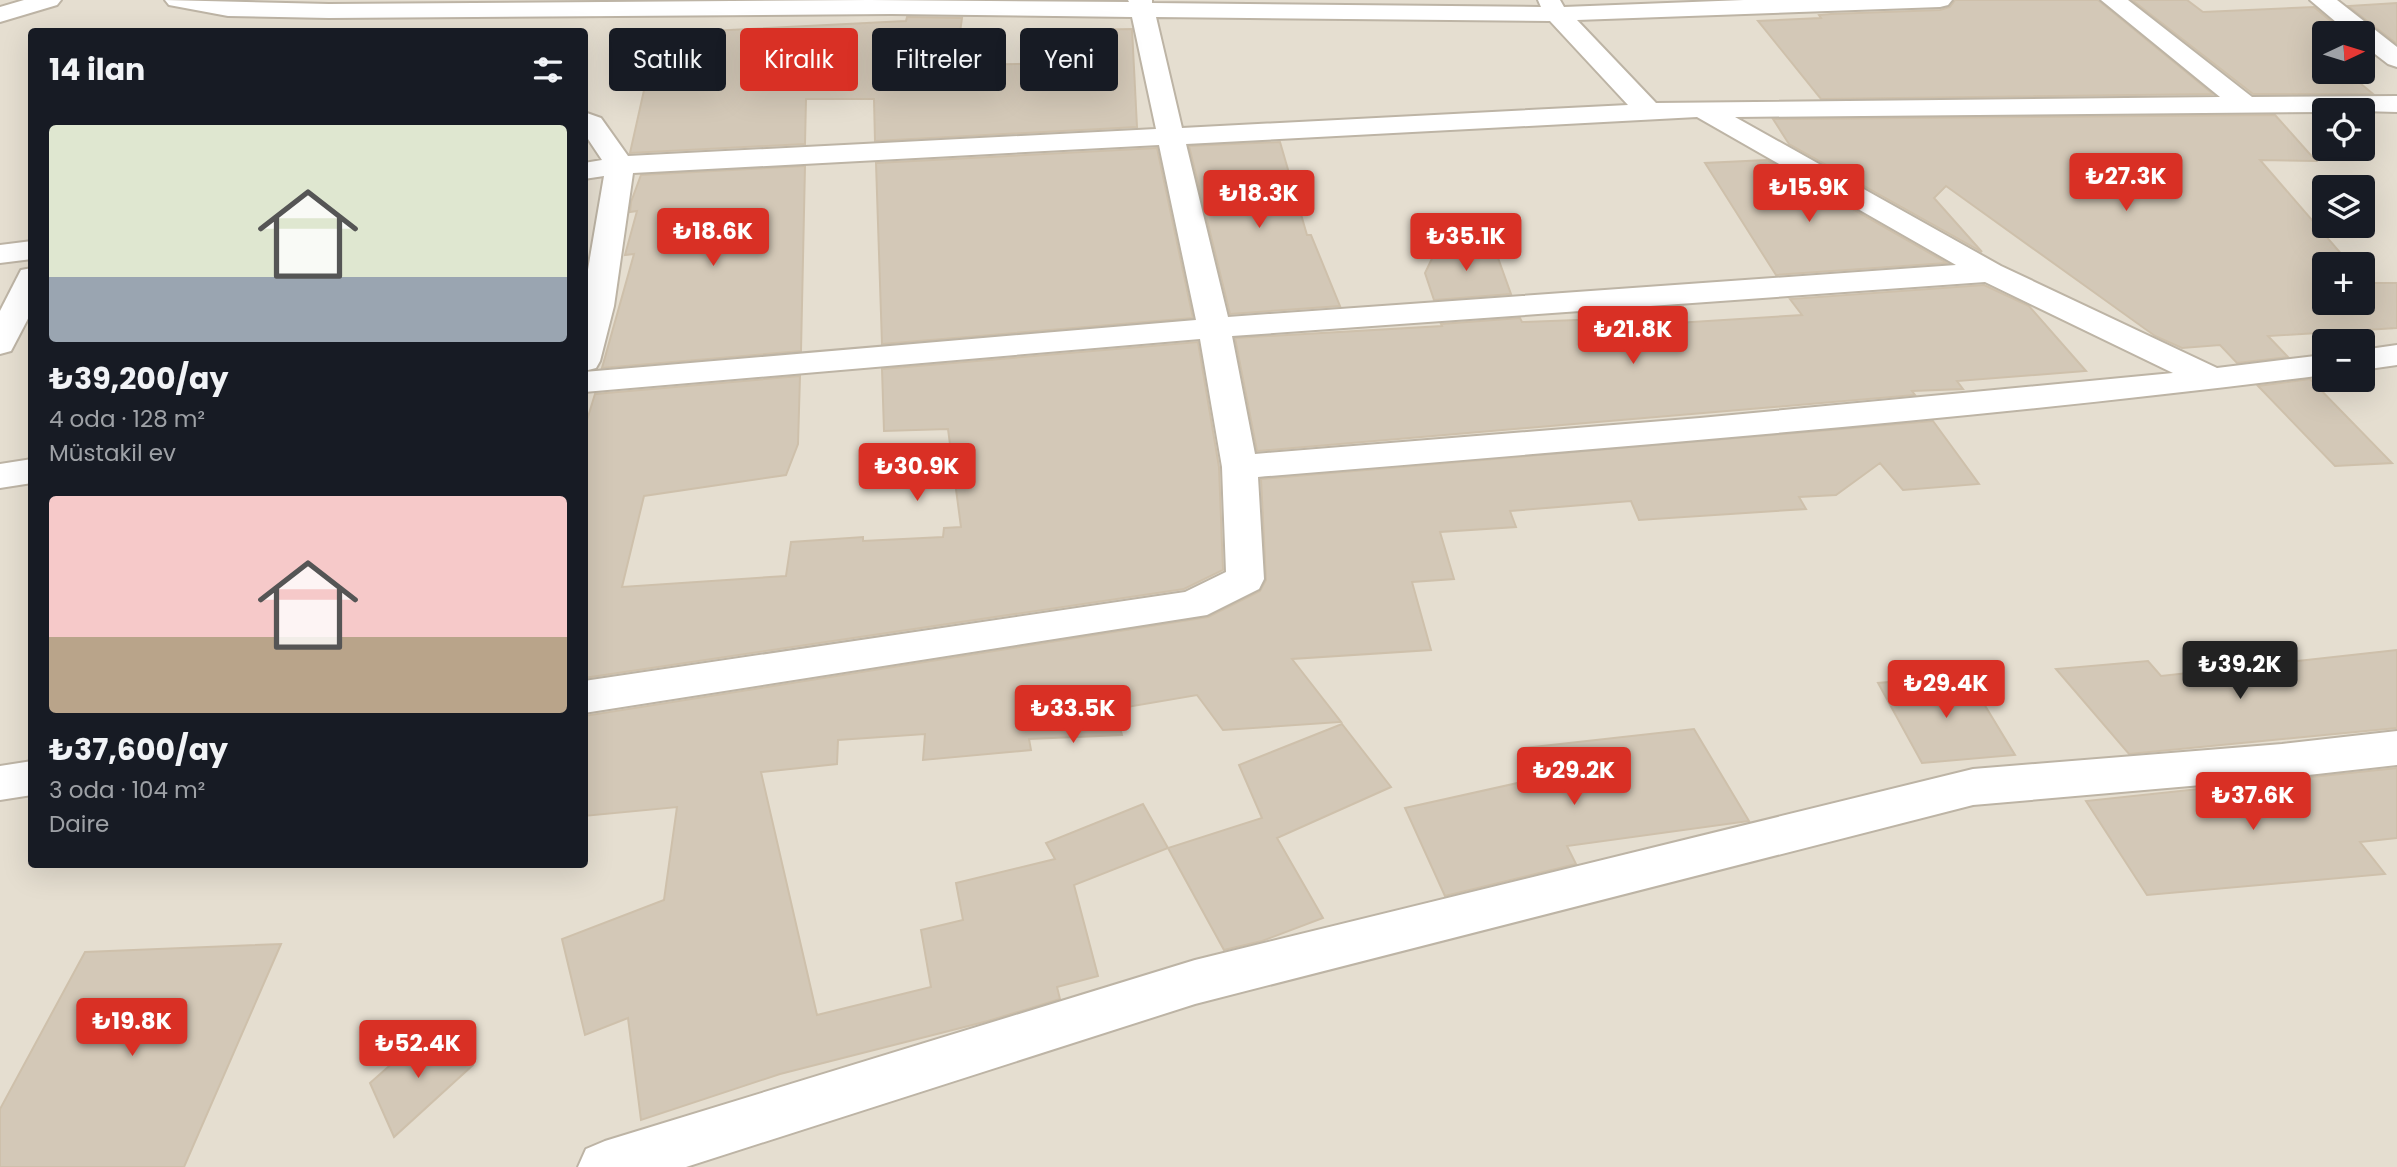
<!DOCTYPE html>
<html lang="tr">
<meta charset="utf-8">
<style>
body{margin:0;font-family:Poppins,sans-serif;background:#242831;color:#f1f3f6;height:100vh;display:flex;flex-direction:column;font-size:26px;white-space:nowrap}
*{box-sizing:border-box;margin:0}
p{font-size:23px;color:#9ea1a6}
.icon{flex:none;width:38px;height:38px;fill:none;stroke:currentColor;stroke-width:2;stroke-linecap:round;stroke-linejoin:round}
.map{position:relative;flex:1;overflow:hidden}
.side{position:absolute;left:28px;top:28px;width:560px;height:840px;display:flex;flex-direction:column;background:#171b24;border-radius:7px;box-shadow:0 7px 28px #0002}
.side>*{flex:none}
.top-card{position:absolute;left:609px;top:28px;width:665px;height:63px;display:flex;gap:14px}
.needle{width:46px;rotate:86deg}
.controls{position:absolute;left:2312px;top:21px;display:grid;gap:14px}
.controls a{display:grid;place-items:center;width:63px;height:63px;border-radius:7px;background:#171b24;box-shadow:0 7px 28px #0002;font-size:35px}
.price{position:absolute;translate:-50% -60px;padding:0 16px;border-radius:7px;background:#d93025;color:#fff;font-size:23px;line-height:46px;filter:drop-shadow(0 2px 4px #0008)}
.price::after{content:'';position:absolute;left:50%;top:42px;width:21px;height:16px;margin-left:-10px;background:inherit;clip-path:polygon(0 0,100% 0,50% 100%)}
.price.selected{background:#222;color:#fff}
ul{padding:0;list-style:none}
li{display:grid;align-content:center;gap:14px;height:371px;padding:0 21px}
li span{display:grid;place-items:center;height:217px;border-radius:7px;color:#555}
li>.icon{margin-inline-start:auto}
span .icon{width:126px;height:126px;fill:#fffc;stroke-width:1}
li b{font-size:30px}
h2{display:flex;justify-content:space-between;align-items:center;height:84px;padding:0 21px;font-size:30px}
.pill{padding:0 24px;border-radius:7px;background:#171b24;box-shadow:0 7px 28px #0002;font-size:24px;line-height:63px}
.pill.selected{background:#d93025;color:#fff}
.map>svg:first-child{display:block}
.residential{fill:#e5ded0;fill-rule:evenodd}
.building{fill:#d3c8b7;stroke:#cec0ab;stroke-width:2}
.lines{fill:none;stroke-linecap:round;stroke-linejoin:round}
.minor-casing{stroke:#bdb4a5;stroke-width:4}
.minor{fill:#fff;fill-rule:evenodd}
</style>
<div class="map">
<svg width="2397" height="1167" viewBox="0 0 2397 1167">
<rect width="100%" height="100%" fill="#f1ece2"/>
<!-- residential -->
<path class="residential" d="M 0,0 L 2397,0 L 2397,1167 L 0,1167 ZM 32,32 L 584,32 L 584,864 L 32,864 ZM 2324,33 L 2362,33 L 2362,72 L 2324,72 ZM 2324,110 L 2362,110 L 2362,149 L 2324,149 ZM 2324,187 L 2362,187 L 2362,226 L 2324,226 ZM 2324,264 L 2362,264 L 2362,303 L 2324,303 ZM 2324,341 L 2362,341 L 2362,380 L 2324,380 Z"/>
<!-- building -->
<g class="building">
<path d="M 1955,0 L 2098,0 L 2213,94 L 1821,99 L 1758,21 L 1821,18 L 1819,15 L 1831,14 L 1940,10 L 1950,7 Z"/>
<path d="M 2132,0 L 2187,0 L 2203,12 L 2314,7 L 2345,33 L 2324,33 L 2324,72 L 2347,72 L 2373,94 L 2253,94 Z"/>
<path d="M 2397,3 L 2397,44 L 2348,6 Z"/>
<path d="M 907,17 L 962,18 L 957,54 L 960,54 L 958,65 L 1079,63 L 1080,30 L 1132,29 L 1137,127 L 875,141 L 874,99 L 806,99 L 805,144 L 630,153 L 651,59 L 664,58 L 671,33 L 906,21 Z"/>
<path d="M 2275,115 L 2316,161 L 2260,160 L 2350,264 L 2324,264 L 2324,303 L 2362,303 L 2362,279 L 2366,283 L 2397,283 L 2397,328 L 2268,336 L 2288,357 L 2237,363 L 2220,345 L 2182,348 L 2155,336 L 1946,186 L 1934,198 L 1982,252 L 1789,144 L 1773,119 Z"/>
<path d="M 1280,142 L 1307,235 L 1311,235 L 1340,306 L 1230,314 L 1189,146 Z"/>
<path d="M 1157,148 L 1193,318 L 882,344 L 876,163 Z"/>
<path d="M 1767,160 L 1947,263 L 1776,275 L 1705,163 Z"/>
<path d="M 805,166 L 801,351 L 602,368 L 634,254 L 625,255 L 637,211 L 630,212 L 631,202 L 641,175 Z"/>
<path d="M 1493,244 L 1511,294 L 1434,300 L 1425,273 L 1438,246 Z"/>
<path d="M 1984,285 L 2029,306 L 2086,371 L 1957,381 L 1963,389 L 1912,391 L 1915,395 L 1257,451 L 1235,338 L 1442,326 L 1441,324 L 1520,318 L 1522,322 L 1657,317 L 1660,324 L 1802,315 L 1790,299 Z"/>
<path d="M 1198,342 L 1219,467 L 1223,570 L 1184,589 L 584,678 L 584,430 L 595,394 L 800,376 L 798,444 L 786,475 L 644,496 L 622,587 L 786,576 L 791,542 L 863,537 L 863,541 L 943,537 L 944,528 L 961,527 L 948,429 L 884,431 L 882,369 Z"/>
<path d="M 2310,379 L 2392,463 L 2335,466 L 2258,386 Z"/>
<path d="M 1933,421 L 1979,484 L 1903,490 L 1880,463 L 1836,495 L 1799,497 L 1806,509 L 1639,520 L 1631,501 L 1510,511 L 1516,527 L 1440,532 L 1454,579 L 1412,582 L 1431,650 L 1292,659 L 1341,722 L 1223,730 L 1197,695 L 1115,709 L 1122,735 L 1029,739 L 1031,750 L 923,760 L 925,734 L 838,740 L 837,764 L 761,772 L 817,1015 L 931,987 L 921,930 L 963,920 L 956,883 L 1055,859 L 1046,843 L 1143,804 L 1168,848 L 1074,885 L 1098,976 L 1057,987 L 1060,999 L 988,1021 L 780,1074 L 641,1120 L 628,1018 L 585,1035 L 562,939 L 664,900 L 677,807 L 584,816 L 584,716 L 1208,617 L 1260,591 L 1266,580 L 1261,479 Z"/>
<path d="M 2397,650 L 2397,728 L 2129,754 L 2056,669 L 2148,661 L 2161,676 Z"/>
<path d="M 1967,676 L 2015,755 L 1922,763 L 1878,683 Z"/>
<path d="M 1342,724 L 1391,787 L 1277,838 L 1323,918 L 1262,941 L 1224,950 L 1168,848 L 1262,818 L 1239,765 Z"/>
<path d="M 1694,729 L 1749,821 L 1567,846 L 1576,864 L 1445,896 L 1405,808 L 1540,778 L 1524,748 Z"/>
<path d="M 2397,768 L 2397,838 L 2360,842 L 2385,874 L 2147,895 L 2086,801 Z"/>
<path d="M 281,944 L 184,1167 L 0,1167 L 0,1109 L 85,952 Z"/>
<path d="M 431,1029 L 473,1065 L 394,1137 L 370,1083 Z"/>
</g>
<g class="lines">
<defs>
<g id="minor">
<path d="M 24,0 L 61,0 L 57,5 L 0,22 L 0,7 Z"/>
<path d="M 165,0 L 329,4 L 869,0 L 1129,2 L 1128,0 L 1152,0 L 1152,3 L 1541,7 L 1538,0 L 1560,0 L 1564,7 L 1744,0 L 1952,0 L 1948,5 L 1940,7 L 1577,20 L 1656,103 L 2220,97 L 2101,0 L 2128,0 L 2252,97 L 2397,96 L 2397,112 L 2324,110 L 2324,112 L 1735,117 L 2001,266 L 2217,368 L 2324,355 L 2324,375 C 1970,420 1614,447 1258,477 L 1264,579 L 1259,589 L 1207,615 L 584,713 L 584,681 L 1185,592 L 1226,572 L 1222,467 L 1200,339 L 584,392 L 584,372 L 1196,320 L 1159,145 L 633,173 L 614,306 L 600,361 L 596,368 L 584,371 L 584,293 L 604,176 L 584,179 L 584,163 L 602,160 L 584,133 L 584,112 L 601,118 L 628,156 L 1156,129 L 1132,17 L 891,14 L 329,18 L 228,16 L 169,5 ZM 1156,17 L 1550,21 L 1628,105 L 1182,128 ZM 1697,117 L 1956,265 L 1228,317 L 1186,144 ZM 1985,282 L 2173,373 L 1700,418 L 1255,454 L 1232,336 Z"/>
<path d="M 2310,0 L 2337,0 L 2397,47 L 2397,67 L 2388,64 L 2362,44 L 2362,33 L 2349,33 Z"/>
<path d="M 32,241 L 32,259 L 0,263 L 0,245 Z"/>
<path d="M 32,268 L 32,311 L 11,351 L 0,354 L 0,311 L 21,270 Z"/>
<path d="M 2397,345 L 2397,365 L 2362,370 L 2362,350 Z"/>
<path d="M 32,459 L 32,483 L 0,488 L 0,464 Z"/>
<path d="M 2397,731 L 2397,765 L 2282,778 L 1973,805 L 1195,1004 L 686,1167 L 578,1167 L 586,1149 L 605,1141 L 1195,960 L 1973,769 L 2282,744 Z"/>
<path d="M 32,761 L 32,795 L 0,800 L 0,766 Z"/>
</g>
</defs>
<!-- minor casing -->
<use href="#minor" class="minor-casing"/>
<!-- minor -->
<use href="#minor" class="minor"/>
</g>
</svg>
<div class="controls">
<a><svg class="needle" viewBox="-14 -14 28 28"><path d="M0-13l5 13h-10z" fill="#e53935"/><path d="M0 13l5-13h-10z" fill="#9ea1a6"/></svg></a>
<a><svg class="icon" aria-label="locate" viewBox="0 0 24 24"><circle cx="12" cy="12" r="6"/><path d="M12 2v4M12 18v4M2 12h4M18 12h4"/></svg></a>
<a><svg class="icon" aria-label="layers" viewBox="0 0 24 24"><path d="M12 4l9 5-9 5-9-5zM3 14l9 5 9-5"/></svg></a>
<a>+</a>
<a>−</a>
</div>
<b class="price" style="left:2126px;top:213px">₺27.3K</b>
<b class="price" style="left:1809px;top:224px">₺15.9K</b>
<b class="price" style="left:1259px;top:230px">₺18.3K</b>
<b class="price" style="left:713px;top:268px">₺18.6K</b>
<b class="price" style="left:1466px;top:273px">₺35.1K</b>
<b class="price" style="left:1633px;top:366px">₺21.8K</b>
<b class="price" style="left:917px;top:503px">₺30.9K</b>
<b class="price selected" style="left:2240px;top:701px">₺39.2K</b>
<b class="price" style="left:1946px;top:720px">₺29.4K</b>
<b class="price" style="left:1073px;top:745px">₺33.5K</b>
<b class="price" style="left:1574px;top:807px">₺29.2K</b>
<b class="price" style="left:2253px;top:832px">₺37.6K</b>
<b class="price" style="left:132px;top:1058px">₺19.8K</b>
<b class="price" style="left:418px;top:1080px">₺52.4K</b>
<div class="top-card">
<a class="pill">Satılık</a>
<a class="pill selected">Kiralık</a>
<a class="pill">Filtreler</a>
<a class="pill">Yeni</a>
</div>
<section class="side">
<h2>14 ilan<svg class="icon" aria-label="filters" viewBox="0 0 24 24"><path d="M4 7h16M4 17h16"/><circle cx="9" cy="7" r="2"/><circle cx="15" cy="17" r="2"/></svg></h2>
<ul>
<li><span style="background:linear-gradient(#dfe7d0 70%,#9aa5b1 0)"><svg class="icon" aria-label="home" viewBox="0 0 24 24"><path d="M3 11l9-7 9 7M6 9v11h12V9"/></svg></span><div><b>₺39,200/ay</b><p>4 oda · 128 m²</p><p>Müstakil ev</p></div></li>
<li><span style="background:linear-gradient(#f6c9c9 65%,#b9a48a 0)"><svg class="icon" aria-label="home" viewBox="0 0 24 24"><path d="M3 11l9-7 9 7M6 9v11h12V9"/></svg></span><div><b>₺37,600/ay</b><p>3 oda · 104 m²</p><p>Daire</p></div></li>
</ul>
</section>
</div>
